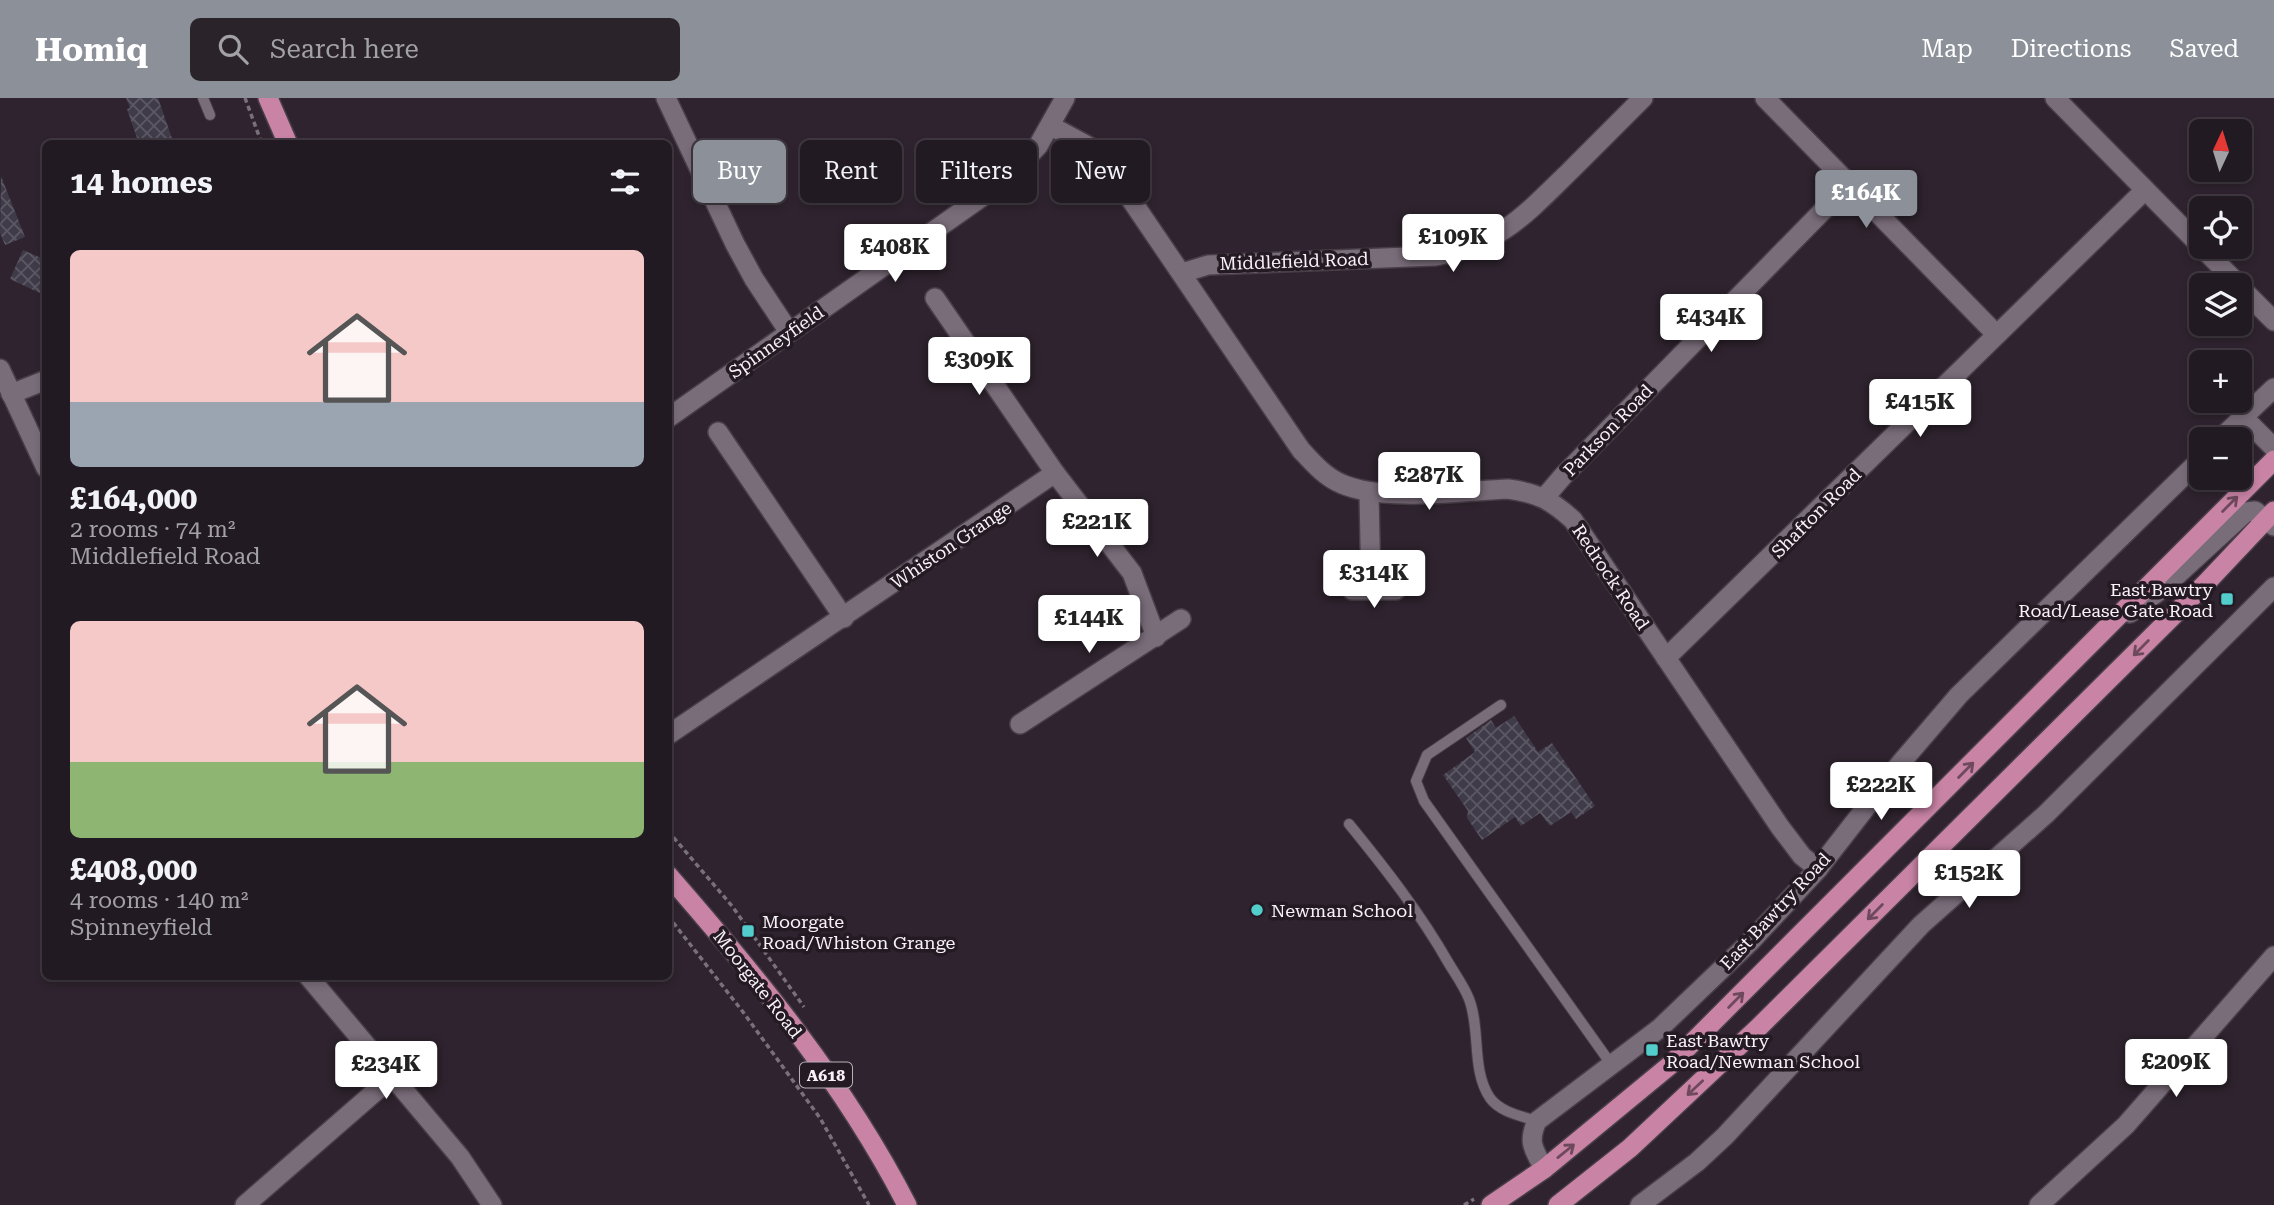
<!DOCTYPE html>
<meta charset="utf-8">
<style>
body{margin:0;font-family:"Roboto Serif",serif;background:#2a232a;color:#f1f3f6;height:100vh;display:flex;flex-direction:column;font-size:26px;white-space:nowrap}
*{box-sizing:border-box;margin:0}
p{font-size:23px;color:#a2a1a5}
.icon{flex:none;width:38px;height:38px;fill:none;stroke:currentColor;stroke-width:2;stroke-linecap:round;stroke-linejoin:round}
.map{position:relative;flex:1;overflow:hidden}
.details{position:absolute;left:42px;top:42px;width:630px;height:840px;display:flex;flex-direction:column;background:#221a22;border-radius:10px;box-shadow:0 4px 10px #0003,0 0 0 2px #3f3840}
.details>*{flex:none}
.hud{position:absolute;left:693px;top:42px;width:665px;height:63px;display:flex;gap:14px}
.needle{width:46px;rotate:4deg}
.controls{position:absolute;left:2189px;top:21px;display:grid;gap:14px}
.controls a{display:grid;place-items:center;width:63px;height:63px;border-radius:10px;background:#221a22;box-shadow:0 4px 10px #0003,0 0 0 2px #3f3840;font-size:35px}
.price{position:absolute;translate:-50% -60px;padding:0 16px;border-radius:7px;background:#fff;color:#222;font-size:23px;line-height:46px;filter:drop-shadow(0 2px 4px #0008)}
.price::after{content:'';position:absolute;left:50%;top:42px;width:21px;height:16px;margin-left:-10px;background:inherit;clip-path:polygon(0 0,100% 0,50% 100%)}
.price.current{background:#8c9099;color:#fff}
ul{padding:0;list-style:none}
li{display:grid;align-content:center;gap:14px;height:371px;padding:0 28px}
li span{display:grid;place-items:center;height:217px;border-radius:10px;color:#555}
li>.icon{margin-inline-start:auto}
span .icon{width:126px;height:126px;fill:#fffc;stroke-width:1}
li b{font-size:30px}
h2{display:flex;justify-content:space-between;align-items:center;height:84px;padding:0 28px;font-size:30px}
.pill{padding:0 24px;border-radius:10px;background:#221a22;box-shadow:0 4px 10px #0003,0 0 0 2px #3f3840;font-size:24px;line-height:63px}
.pill.current{background:#8c9099;color:#fff}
header{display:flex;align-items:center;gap:42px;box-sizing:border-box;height:98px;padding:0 35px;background:#8c9099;color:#fff}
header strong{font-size:33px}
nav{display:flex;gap:38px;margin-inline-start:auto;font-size:24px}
.search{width:490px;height:63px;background:#2a232a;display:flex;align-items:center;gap:18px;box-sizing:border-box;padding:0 24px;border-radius:10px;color:#a2a1a5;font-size:26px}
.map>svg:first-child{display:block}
.building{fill:url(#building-cross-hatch)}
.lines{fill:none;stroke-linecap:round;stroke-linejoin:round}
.service-casing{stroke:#483e48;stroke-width:12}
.minor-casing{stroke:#483e48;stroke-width:22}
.primary-casing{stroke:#483e48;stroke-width:22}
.path{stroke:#7a707a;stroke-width:3.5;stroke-dasharray:5 3.5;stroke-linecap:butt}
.service{stroke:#7a6d7a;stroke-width:10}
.minor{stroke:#7a6d7a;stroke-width:19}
.primary{stroke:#c883a5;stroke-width:19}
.oneway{stroke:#6e495e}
.poi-dot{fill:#52cdcc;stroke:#241a24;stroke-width:2.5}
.labels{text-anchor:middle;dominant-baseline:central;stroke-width:7;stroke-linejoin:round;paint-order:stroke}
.shield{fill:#241a24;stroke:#b8b0b8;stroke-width:2}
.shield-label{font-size:16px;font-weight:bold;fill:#f8f1f8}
.street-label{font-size:18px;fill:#f8f1f8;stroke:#241a24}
.poi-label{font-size:18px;fill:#f8f1f8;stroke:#241a24;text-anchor:start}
</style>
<header>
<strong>Homiq</strong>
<div class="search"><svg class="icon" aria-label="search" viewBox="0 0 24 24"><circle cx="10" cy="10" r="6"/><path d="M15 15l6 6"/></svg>Search here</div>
<nav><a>Map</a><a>Directions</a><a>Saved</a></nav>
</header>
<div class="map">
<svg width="2274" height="1107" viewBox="0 0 2274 1107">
<defs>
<pattern id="building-cross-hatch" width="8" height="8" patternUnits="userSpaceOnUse" patternTransform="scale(1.75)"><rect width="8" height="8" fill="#403b49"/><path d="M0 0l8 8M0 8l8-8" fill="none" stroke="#5c5864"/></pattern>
</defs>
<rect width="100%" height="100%" fill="#2e232e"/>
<!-- building -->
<g class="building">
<path d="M 126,0 L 158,0 L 174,46 L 139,46 L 127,11 L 130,10 Z"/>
<path d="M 1,78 L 25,139 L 5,147 L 0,135 Z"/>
<path d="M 23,152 L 46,162 L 46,198 L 10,181 Z"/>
<path d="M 1514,618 L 1538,654 L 1552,645 L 1595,708 L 1576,721 L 1571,714 L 1550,728 L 1540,715 L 1521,728 L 1515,719 L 1482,742 L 1467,720 L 1468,713 L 1443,677 L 1475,654 L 1466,640 L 1491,622 L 1496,630 Z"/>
</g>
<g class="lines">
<defs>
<g id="service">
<path d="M 203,0 L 210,17"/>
<path d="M 1501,607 L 1427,657 L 1416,683 L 1424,703 L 1611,966"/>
<path d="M 1349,726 C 1385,770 1420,815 1448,864 C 1455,876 1464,888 1469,901 C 1481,932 1471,972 1490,1000 C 1500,1014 1521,1018 1537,1023"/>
</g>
<g id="minor">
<path d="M 666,0 L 735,146 L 754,181 L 789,234"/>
<path d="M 1765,0 L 1996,236"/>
<path d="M 2055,0 L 2239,187"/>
<path d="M 1051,28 L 1088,48 L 1102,59 L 1301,352 C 1313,365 1325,379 1342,386 C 1383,404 1462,393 1508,391 C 1538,395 1551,402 1573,422 L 1780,729 L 1802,758 L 1818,771"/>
<path d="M 1182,175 L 1208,167 L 1435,158 C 1498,148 1526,116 1570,73 C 1594,49 1619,24 1643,0"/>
<path d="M 2240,189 L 2274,223"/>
<path d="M 935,200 L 1055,375 L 1132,475 L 1156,539"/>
<path d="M 0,271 L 46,370"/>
<path d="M 11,296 L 46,282"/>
<path d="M 2243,319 L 2274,350"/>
<path d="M 668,320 L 1006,82 L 1038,48 L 1065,0"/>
<path d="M 718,334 L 844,520"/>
<path d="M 2220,341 L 2274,290"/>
<path d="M 1369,395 L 1371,492"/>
<path d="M 1545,399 L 1563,378 L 1849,86"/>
<path d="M 1352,492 L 1396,492"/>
<path d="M 2130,515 L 2163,490 L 2246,414 L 2255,413 L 2274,428"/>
<path d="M 1666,560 L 2145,92"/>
<path d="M 1020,626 L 1181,521"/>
<path d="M 668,637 L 1055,375"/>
<path d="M 308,878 L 460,1059 L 492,1107"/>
<path d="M 1544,1071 C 1534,1051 1527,1045 1537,1023 L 1660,930 L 1751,843 L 1818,771 L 1899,667 L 1959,597 L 2202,360"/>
<path d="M 245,1107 L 392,979"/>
<path d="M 1640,1107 L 1697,1064 L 1725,1038 L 1921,827 L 2046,716 L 2274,489"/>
<path d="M 2039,1107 L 2126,1027 L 2274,858"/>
</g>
<g id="primary">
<path d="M 268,0 L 288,46"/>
<path d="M 668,777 C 757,879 845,986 907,1107"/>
<path d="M 1491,1107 L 1544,1071 L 1669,968 L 2274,362"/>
<path d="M 1558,1107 L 1630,1050 L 1758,930 L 2206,485 L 2274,413"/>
</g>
</defs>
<!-- service casing -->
<use href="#service" class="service-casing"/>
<!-- minor casing -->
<use href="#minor" class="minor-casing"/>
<!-- primary casing -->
<use href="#primary" class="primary-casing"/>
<!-- path -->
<g class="path">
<path d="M 245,0 L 262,46"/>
<path d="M 668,733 L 732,808 L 804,909"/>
<path d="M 668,818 L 743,914 L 820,1020 L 869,1107"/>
<path d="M 1464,1107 L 1474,1101"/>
</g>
<!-- service -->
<use href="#service" class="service"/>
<!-- minor -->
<use href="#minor" class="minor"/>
<!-- primary -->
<use href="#primary" class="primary"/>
</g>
<!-- one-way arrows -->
<defs><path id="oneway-shaft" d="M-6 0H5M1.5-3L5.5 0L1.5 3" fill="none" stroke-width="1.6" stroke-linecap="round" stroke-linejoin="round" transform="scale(1.75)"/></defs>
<g class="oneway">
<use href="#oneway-shaft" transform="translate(2230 406) rotate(-45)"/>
<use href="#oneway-shaft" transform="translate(2141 550) rotate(135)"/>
<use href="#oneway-shaft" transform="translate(1966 672) rotate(-45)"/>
<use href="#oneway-shaft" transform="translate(1875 814) rotate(135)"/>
<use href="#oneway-shaft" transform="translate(1736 902) rotate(-45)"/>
<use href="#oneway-shaft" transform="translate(1695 990) rotate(137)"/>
<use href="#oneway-shaft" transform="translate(1566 1053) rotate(-39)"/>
</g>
<!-- markers -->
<g class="poi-dot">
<rect x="2220" y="494" width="14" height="14" rx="3.5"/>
<circle cx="1257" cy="812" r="7"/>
<rect x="741" y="826" width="14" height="14" rx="3.5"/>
<rect x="1645" y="945" width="14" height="14" rx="3.5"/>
</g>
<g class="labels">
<!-- shield labels -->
<rect class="shield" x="800" y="964.5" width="52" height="25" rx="5"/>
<g class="shield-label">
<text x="826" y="977">A618</text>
</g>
<!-- street labels -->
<g class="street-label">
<text transform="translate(1294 163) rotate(-2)">Middlefield Road</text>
<text transform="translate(776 244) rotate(-35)">Spinneyfield</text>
<text transform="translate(1608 332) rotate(-46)">Parkson Road</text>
<text transform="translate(1816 415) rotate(-45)">Shafton Road</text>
<text transform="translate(951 447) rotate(-34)">Whiston Grange</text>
<text transform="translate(1611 479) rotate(56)">Redrock Road</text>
<text transform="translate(1775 813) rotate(-47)">East Bawtry Road</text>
<text transform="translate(758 886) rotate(52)">Moorgate Road</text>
</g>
<!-- poi labels -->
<g class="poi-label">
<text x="2213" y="491" text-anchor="end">East Bawtry<tspan x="2213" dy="21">Road/Lease Gate Road</tspan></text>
<text x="1271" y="812">Newman School</text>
<text x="762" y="823">Moorgate<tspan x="762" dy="21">Road/Whiston Grange</tspan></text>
<text x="1666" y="942">East Bawtry<tspan x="1666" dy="21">Road/Newman School</tspan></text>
</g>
</g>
</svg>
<div class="controls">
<a><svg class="needle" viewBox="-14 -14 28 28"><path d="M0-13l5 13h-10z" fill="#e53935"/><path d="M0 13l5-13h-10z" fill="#a2a1a5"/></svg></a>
<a><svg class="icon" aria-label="locate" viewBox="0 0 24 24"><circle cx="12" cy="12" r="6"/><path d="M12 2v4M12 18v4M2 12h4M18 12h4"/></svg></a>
<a><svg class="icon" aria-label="layers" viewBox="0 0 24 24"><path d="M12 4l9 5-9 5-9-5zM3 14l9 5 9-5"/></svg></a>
<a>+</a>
<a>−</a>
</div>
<b class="price current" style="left:1866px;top:132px">£164K</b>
<b class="price" style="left:1453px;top:176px">£109K</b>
<b class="price" style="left:895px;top:186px">£408K</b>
<b class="price" style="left:1711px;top:256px">£434K</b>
<b class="price" style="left:979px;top:299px">£309K</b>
<b class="price" style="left:1920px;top:341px">£415K</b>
<b class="price" style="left:1429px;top:414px">£287K</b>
<b class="price" style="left:1097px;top:461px">£221K</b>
<b class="price" style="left:1374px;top:512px">£314K</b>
<b class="price" style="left:1089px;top:557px">£144K</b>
<b class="price" style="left:1881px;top:724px">£222K</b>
<b class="price" style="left:1969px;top:812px">£152K</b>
<b class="price" style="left:2176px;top:1001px">£209K</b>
<b class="price" style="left:386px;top:1003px">£234K</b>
<div class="hud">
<a class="pill current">Buy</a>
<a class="pill">Rent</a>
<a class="pill">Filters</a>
<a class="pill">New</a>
</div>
<section class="details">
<h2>14 homes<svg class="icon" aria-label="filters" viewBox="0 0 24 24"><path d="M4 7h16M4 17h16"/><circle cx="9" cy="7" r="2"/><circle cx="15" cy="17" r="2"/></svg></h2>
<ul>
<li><span style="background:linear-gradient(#f6c9c9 70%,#9aa5b1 0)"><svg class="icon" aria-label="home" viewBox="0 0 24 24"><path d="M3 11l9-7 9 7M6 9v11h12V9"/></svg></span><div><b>£164,000</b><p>2 rooms · 74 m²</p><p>Middlefield Road</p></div></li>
<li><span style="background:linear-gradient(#f6c9c9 65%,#8fb573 0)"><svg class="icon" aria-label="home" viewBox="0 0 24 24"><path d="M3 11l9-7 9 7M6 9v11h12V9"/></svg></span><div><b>£408,000</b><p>4 rooms · 140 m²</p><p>Spinneyfield</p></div></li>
</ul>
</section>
</div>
